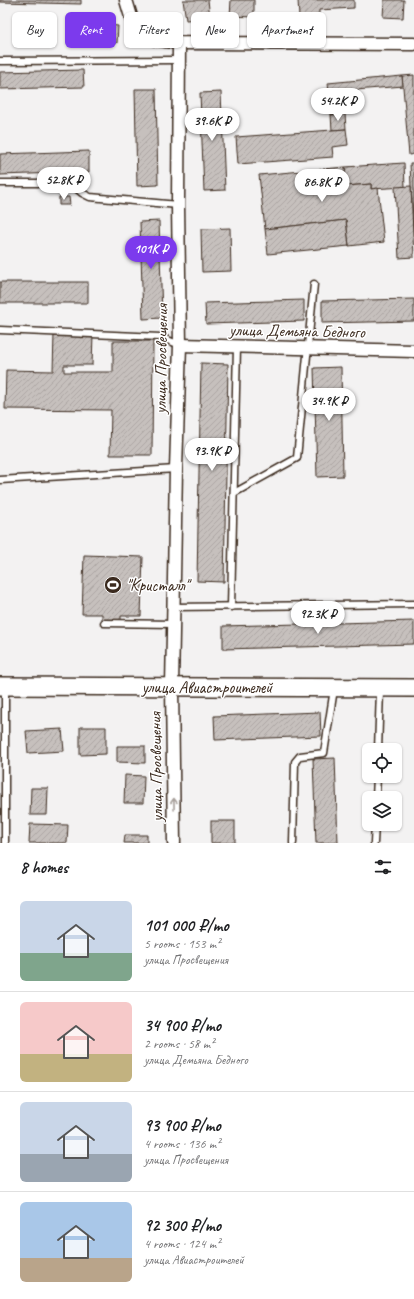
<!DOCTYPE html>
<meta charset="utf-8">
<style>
body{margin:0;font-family:Caveat,sans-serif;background:#f6f6f6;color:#202124;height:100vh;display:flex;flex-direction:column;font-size:15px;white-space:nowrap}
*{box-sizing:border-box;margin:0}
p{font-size:13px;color:#757577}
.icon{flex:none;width:22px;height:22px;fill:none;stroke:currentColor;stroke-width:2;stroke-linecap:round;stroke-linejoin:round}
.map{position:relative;height:843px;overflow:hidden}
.sheet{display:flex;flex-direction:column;background:#fff;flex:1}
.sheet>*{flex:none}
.guide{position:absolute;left:12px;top:12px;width:390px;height:36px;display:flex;gap:8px}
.tools{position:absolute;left:362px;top:743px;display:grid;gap:8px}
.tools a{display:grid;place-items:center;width:40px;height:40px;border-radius:6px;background:#fff;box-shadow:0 1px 3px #0004;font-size:20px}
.price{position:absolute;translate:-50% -34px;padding:0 9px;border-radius:14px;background:#fff;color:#222;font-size:13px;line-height:26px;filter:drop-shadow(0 1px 2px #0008)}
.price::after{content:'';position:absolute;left:50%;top:24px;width:12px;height:9px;margin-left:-6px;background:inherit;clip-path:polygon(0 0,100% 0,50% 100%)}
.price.selected{background:#7c3aed;color:#fff}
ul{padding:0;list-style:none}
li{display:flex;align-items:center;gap:12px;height:100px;padding:0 20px}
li+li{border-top:1px solid #e0e0e0}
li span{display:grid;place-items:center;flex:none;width:112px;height:80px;border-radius:6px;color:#555}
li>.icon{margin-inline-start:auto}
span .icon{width:48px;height:48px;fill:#fffc;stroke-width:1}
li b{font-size:17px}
h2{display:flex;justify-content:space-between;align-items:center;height:48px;padding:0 20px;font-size:17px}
.tag{padding:0 14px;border-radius:6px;background:#fff;box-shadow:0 1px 3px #0004;font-size:14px;line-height:36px}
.tag.selected{background:#7c3aed;color:#fff}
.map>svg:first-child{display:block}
.building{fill:url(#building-hatch);stroke:#3b2a1e}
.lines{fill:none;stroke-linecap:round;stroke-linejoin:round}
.lane-casing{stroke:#3b2a1e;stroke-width:9}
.street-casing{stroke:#3b2a1e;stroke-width:15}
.secondary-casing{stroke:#3b2a1e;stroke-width:20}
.lane{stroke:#fff;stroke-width:6}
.street{stroke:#fff;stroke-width:12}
.secondary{stroke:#fff;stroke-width:17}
.oneway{stroke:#a79f9a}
.labels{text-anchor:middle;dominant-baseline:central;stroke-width:3;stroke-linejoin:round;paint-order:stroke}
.street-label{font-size:17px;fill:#3b2a1e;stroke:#fff}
.poi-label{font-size:17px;fill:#3b2a1e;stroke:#fff;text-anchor:start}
</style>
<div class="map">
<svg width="414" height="843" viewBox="0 0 414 843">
<defs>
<pattern id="building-hatch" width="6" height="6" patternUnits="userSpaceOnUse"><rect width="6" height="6" fill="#c6c0bd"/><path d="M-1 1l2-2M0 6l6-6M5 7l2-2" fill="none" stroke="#aba5a2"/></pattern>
</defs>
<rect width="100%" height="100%" fill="#f3f2f2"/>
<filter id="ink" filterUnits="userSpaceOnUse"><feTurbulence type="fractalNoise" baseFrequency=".025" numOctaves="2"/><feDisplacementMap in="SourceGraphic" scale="8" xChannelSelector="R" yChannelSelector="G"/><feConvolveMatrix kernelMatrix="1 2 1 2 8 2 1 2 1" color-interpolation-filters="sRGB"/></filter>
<g filter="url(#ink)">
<!-- building -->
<g class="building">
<path d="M 0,0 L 81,0 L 81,4 L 0,2 Z"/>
<path d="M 183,0 L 208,0 L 210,18 L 186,20 Z"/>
<path d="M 231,0 L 254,0 L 254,17 L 230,16 Z"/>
<path d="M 298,0 L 354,0 L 354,8 L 319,10 L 319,17 L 299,17 Z"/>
<path d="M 384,0 L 404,0 L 403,18 L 383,17 Z"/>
<path d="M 107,25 L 118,26 L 117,43 L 105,42 Z"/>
<path d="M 83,70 L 84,87 L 0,89 L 0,72 Z"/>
<path d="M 414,75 L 414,154 L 409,155 L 402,76 Z"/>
<path d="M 402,76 L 403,86 L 356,90 L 358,112 L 331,115 L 328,83 Z"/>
<path d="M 135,89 L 156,89 L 158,185 L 137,186 Z"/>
<path d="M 221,92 L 225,190 L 204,191 L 200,93 Z"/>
<path d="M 345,114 L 346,129 L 332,130 L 331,115 Z"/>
<path d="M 346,129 L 348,145 L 332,147 L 333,157 L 238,164 L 236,137 Z"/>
<path d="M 89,151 L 89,172 L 0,175 L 0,154 Z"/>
<path d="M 404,163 L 405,187 L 371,189 L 371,184 L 346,186 L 345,167 Z"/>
<path d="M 410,163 L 414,163 L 414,236 L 411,186 Z"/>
<path d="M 345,167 L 346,186 L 371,184 L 371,189 L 378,188 L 384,242 L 349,246 L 346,220 L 265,229 L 259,175 Z"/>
<path d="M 411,186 L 414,257 L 399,258 L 395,187 Z"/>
<path d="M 59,197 L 69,197 L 70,205 L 59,205 Z"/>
<path d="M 346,220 L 349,246 L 268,254 L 265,229 Z"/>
<path d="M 159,221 L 162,318 L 143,319 L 140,222 Z"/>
<path d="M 230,228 L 231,271 L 202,272 L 201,229 Z"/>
<rect x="0" y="282" width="88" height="21"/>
<path d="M 414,299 L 414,321 L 322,323 L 322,301 Z"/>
<path d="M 304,300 L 304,321 L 206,324 L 205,303 Z"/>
<path d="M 54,334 L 93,334 L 92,365 L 64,365 L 64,372 L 113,372 L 113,341 L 153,341 L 152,455 L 110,455 L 111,410 L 5,409 L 6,370 L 53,371 Z"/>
<path d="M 201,363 L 228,364 L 224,582 L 197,581 Z"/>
<path d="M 341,367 L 343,476 L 317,477 L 314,368 Z"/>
<path d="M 84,555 L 143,557 L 141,616 L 121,616 L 121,622 L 102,621 L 102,614 L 82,614 Z"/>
<path d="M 414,621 L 414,644 L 223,649 L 223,626 Z"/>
<path d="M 320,712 L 321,736 L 215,740 L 214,716 Z"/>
<path d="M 80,727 L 106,727 L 106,754 L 80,755 Z"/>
<path d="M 62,729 L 64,751 L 28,753 L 26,731 Z"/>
<path d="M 117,746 L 145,746 L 145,763 L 117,762 Z"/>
<path d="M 335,758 L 338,843 L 316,843 L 313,759 Z"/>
<path d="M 125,775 L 144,776 L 143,803 L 124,803 Z"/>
<path d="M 31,788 L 48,788 L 47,815 L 30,815 Z"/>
<rect x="211" y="821" width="24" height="22"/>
<path d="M 30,824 L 68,825 L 67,843 L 29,843 Z"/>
<path d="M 125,835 L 147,835 L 147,843 L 124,843 Z"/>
</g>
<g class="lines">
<defs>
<g id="lane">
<path d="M 0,61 L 179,60"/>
<path d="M 0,183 L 65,183 L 76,188 L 82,193 L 90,197 L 178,205"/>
<path d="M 0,330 L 160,337 L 180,345"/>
<path d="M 0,480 L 176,469"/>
<path d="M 234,493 L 297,458 L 314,284"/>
<path d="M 174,607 L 414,604"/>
<path d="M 231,607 L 237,347"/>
<path d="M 104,623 L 174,624"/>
<path d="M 5,688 L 5,843"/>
<path d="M 378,750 L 380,690"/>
<path d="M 376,798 L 377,776"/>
<path d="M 293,843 L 295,762 L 300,756 L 324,753 L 334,689"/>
<path d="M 374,843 L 375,824"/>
</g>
<g id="street">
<path d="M 126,0 L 132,20 L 140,30 L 154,39 L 179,43 L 414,44"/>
<path d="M 180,345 L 414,351"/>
<path d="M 174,843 L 172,687 L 176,469 L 180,345 L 178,205 L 179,43"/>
</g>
<path id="secondary" d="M 0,686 L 414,688"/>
</defs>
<!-- lane casing -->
<use href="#lane" class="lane-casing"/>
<!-- street casing -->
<use href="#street" class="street-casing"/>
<!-- secondary casing -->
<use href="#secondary" class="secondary-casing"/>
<!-- lane -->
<use href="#lane" class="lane"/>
<!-- street -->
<use href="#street" class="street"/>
<!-- secondary -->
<use href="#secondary" class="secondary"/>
</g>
<!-- one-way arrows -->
<defs><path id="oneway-shaft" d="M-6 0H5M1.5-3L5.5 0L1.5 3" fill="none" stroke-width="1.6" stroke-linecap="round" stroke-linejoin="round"/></defs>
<use class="oneway" href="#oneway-shaft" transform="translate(174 804) rotate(-91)"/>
</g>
<!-- icons -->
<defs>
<symbol id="stadium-disc" viewBox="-11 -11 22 22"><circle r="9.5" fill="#3b2a1e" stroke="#fff"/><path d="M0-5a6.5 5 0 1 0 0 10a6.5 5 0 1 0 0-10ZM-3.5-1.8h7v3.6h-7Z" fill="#fff"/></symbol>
</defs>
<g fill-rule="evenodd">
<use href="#stadium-disc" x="103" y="575" width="20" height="20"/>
</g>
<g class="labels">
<!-- street labels -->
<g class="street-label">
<text transform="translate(297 331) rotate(1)">улица Демьяна Бедного</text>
<text transform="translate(161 359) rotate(-89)">улица Просвещения</text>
<text x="207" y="687">улица Авиастроителей</text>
<text transform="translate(156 767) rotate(-91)">улица Просвещения</text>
</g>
<!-- poi labels -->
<g class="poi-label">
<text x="126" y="585">"Кристалл"</text>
</g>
</g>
</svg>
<div class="tools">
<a><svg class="icon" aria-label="locate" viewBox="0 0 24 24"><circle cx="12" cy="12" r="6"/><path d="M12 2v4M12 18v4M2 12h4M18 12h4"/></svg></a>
<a><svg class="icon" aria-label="layers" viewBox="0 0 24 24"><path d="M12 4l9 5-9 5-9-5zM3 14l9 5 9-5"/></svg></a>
</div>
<b class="price" style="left:338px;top:122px">54.2K ₽</b>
<b class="price" style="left:212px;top:142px">39.6K ₽</b>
<b class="price" style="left:64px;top:201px">52.8K ₽</b>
<b class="price" style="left:322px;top:203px">86.8K ₽</b>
<b class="price selected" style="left:151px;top:270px">101K ₽</b>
<b class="price" style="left:329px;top:422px">34.9K ₽</b>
<b class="price" style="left:212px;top:472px">93.9K ₽</b>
<b class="price" style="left:318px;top:635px">92.3K ₽</b>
<div class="guide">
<a class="tag">Buy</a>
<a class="tag selected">Rent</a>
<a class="tag">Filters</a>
<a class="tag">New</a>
<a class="tag">Apartment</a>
</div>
</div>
<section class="sheet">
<h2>8 homes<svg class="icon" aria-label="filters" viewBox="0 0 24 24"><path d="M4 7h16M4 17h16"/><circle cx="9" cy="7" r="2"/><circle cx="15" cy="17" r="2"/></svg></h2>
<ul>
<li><span style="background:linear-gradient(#c9d6e8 65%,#7fa58c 0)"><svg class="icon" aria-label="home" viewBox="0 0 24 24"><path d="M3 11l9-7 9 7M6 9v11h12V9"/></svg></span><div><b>101 000 ₽/mo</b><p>5 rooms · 153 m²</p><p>улица Просвещения</p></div></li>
<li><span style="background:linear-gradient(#f6c9c9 65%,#c2b280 0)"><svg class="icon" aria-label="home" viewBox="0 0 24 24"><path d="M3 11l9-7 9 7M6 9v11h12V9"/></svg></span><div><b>34 900 ₽/mo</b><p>2 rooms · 58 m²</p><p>улица Демьяна Бедного</p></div></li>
<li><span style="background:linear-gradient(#c9d6e8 65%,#9aa5b1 0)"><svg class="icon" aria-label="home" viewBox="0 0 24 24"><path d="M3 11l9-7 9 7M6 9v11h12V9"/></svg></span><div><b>93 900 ₽/mo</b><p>4 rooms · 136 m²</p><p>улица Просвещения</p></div></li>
<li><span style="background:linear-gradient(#a9c7e8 70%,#b9a48a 0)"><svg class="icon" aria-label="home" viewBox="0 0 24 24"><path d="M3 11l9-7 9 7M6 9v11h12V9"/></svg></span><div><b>92 300 ₽/mo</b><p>4 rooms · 124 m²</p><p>улица Авиастроителей</p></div></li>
</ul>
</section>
